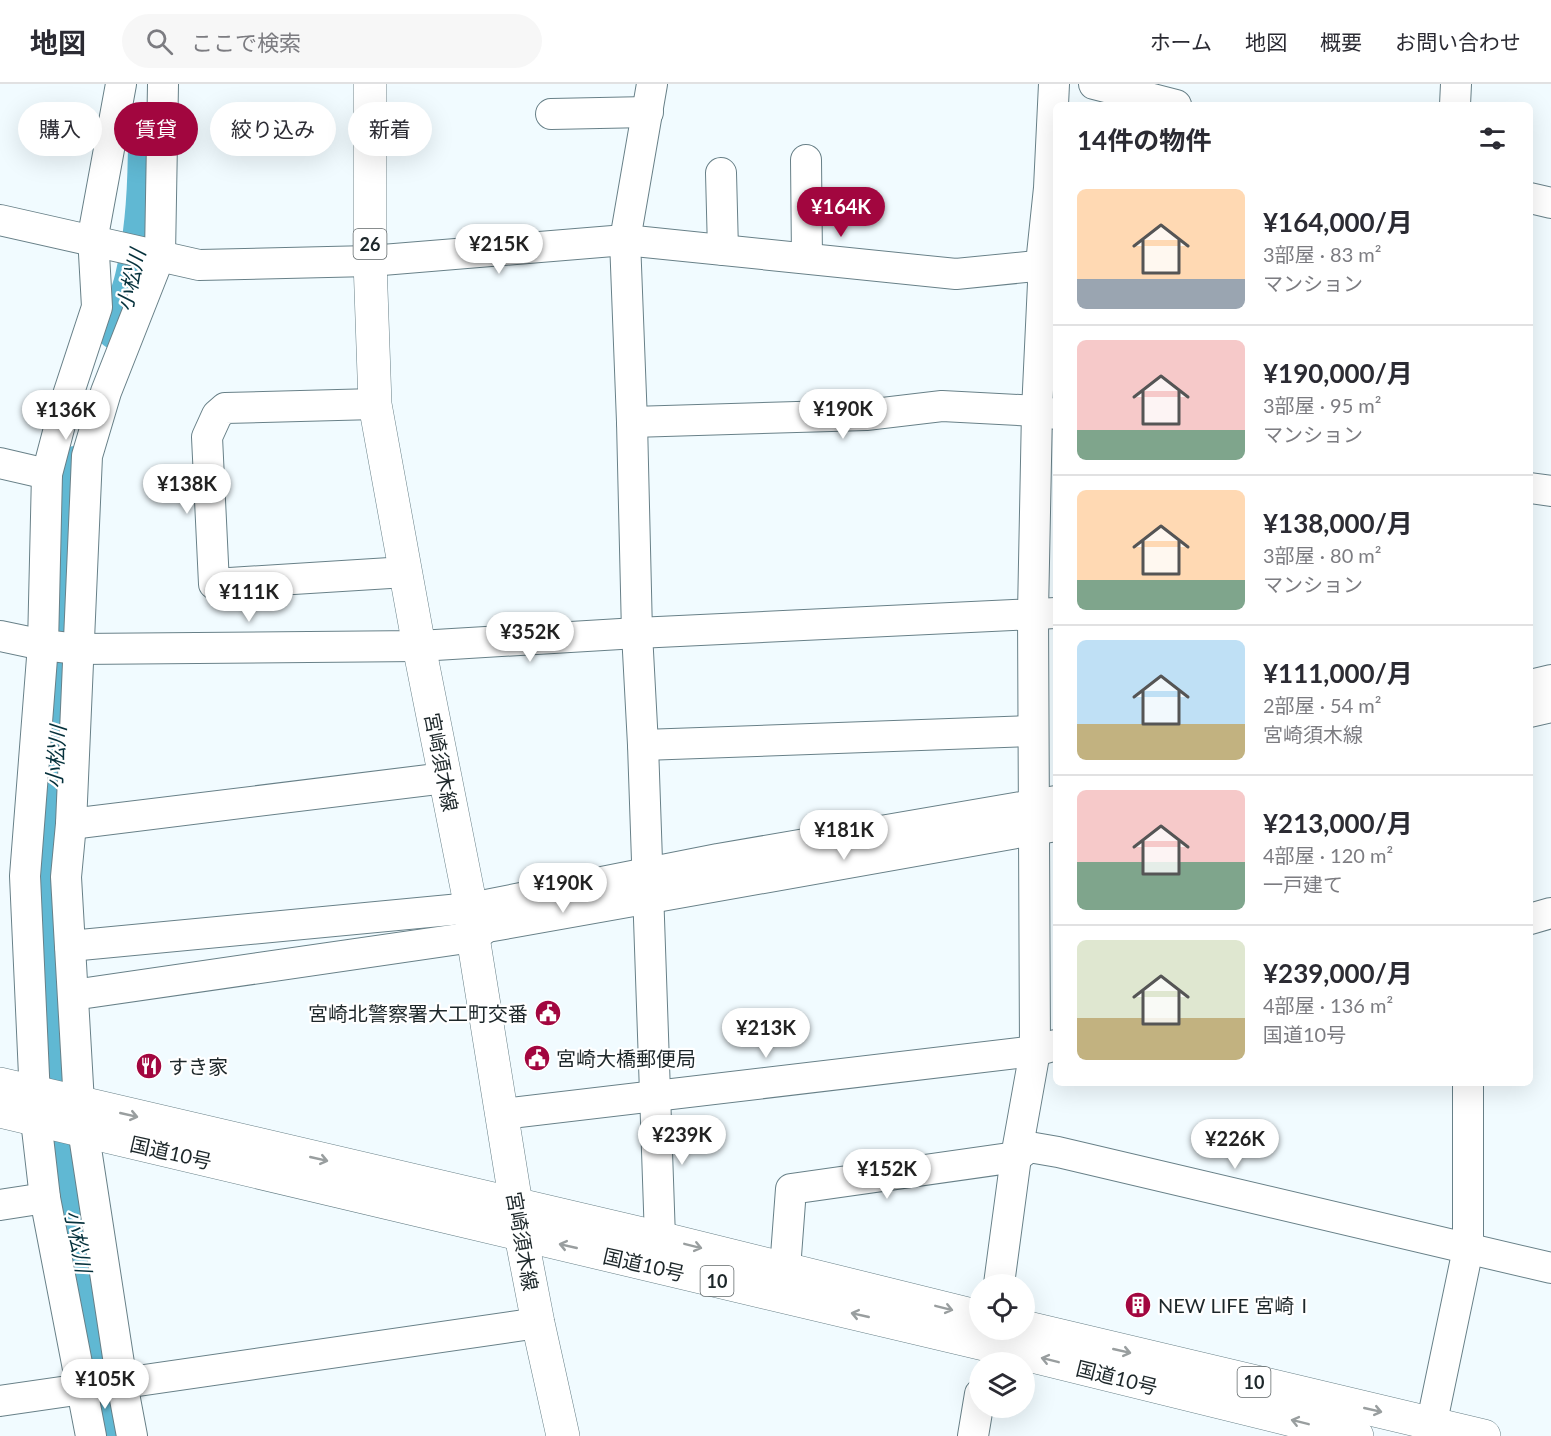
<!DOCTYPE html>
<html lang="ja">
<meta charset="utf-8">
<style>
body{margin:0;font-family:Lato,"Noto Sans JP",sans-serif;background:#f7f7f7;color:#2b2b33;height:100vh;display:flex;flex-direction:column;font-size:22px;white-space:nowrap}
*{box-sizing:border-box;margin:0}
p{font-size:20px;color:#7c7c81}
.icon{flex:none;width:33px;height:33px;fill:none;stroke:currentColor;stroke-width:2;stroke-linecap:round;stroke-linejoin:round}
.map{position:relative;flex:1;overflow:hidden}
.details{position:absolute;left:1053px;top:18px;width:480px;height:984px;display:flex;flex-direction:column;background:#fff;border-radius:9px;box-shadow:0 6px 24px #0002}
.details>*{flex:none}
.top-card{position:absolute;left:18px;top:18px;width:570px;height:54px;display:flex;gap:12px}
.fabs{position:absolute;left:969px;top:1190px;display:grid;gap:12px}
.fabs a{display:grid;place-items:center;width:66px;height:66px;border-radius:50%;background:#fff;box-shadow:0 6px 24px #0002;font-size:30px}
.price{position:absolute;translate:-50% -51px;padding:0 14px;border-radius:21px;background:#fff;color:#222;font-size:20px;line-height:39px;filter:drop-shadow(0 2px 3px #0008)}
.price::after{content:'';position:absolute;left:50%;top:36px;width:18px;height:14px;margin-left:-9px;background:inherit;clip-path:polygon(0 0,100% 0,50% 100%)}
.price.active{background:#a2063f;color:#fff}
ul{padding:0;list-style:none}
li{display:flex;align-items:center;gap:18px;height:150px;padding:0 24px}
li+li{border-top:2px solid #e1e1e2}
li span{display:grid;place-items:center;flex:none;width:168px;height:120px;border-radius:9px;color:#555}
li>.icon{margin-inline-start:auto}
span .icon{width:72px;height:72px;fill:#fffc;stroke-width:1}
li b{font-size:26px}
h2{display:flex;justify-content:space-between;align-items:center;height:72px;padding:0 24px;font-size:26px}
.pill{padding:0 21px;border-radius:27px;background:#fff;box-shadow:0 6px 24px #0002;font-size:21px;line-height:54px}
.pill.active{background:#a2063f;color:#fff}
header{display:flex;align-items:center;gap:36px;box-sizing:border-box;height:84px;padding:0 30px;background:#fff;border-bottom:2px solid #e1e1e2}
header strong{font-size:28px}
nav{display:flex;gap:33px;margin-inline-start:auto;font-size:21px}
.search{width:420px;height:54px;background:#f7f7f7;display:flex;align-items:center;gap:15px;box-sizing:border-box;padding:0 21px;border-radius:33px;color:#7c7c81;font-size:22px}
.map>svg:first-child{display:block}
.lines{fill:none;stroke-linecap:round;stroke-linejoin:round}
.river{stroke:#60b8d3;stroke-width:38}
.minor-casing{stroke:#688088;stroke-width:32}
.major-casing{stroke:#688088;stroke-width:34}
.highway-casing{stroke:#688088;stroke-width:34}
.minor{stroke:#fff;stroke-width:30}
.major{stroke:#fff;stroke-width:33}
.highway{stroke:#fff;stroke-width:33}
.oneway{stroke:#999e9f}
.labels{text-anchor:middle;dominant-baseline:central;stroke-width:4.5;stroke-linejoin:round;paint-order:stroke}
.shield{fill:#fff;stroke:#61686a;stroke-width:1.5}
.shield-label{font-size:18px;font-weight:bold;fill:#1d272a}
.street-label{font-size:20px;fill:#1d272a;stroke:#fff}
.poi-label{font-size:20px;fill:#1d272a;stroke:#fff;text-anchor:start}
.water-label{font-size:21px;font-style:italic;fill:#05313c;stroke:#fff}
</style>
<header>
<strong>地図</strong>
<div class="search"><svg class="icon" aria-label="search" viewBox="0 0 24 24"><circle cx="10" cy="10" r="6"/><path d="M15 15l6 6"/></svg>ここで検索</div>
<nav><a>ホーム</a><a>地図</a><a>概要</a><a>お問い合わせ</a></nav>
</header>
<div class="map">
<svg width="1551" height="1352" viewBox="0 0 1551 1352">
<rect width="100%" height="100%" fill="#f1fbff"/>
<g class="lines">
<!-- river -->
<g class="river">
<path d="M 116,247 C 122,229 130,211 134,193 C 145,146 147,98 147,49"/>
<path d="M 75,381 L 67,453 L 57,664 L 48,731 L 47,776 L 50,847 L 55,955 L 66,1087 L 116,1352"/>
</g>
<defs>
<g id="minor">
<path d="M 652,0 L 625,156 L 632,338 L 637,549 L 643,661 L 660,1154"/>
<path d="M 1094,0 L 1176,21"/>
<path d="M 1455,21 L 1456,0"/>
<path d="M 551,30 L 648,28"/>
<path d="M 806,76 L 807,174"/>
<path d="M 721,89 L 723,166"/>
<path d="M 1530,114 L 1551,119"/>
<path d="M 0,136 L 199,181 L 370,177 L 625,156 L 956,190 L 1056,180"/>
<path d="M 375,320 L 225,324 L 217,331 L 207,353 L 214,500 L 406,488"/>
<path d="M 632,338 L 866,331 L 942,322 L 1037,327 L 1056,330"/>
<path d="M 0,379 L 47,390"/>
<path d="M 1530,404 L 1551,407"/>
<path d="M 0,552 L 43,561 L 78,565 L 419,562 L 637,549 L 1056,529"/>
<path d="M 1530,601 L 1551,596"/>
<path d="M 1530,628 L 1551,623"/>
<path d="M 643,661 L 1033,647"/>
<path d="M 71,740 L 445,694"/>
<path d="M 1530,835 L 1551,829"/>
<path d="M 70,862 L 471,824 L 718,775 L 1056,717"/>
<path d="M 73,911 L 473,853 L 487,843 L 1056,742"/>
<path d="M 502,1030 L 1035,967 L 1056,961"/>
<path d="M 0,1121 L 45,1114"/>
<path d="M 785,1185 L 791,1105 L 1016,1073 L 1029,1063 L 1058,1068 L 1551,1184"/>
<path d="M 999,1200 L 1016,1073 L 1035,967 L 1033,529 L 1037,327 L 1043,199 L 1041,180 L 1049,104 L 1054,0"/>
<path d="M 0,1317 L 538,1239"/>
<path d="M 91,1352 L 45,1114 L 36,1036 L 25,792 L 43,561 L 47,390 L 67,314 L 97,223 L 93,152 L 121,0"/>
<path d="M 132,1352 L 122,1299 L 79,1019 L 66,793 L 71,740 L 87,372 L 106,308 L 160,171 L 163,0"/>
<path d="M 973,1352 L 980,1310"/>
<path d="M 1429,1352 L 1468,1165 L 1468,999"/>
</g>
<path id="major" d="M 370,0 L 370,177 L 375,320 L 419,562 L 471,824 L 473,853 L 521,1151 L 538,1239 L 563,1352"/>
<g id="highway">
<path d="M 0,1000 L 660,1154 L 980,1233"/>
<path d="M 0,1027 L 988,1261 L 1357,1352"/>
<path d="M 1024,1243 L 1484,1352"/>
</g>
</defs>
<!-- minor casing -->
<use href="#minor" class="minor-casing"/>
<!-- major casing -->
<use href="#major" class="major-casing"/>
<!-- highway casing -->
<use href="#highway" class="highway-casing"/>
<!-- minor -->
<use href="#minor" class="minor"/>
<!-- major -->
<use href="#major" class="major"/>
<!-- highway -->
<use href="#highway" class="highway"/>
</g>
<!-- one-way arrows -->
<defs><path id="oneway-shaft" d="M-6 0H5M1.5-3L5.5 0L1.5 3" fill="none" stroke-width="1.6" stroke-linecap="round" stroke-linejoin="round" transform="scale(1.5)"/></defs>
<g class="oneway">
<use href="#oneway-shaft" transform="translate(129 1031) rotate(13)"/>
<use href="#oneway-shaft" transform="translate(319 1075) rotate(13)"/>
<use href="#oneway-shaft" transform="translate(568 1162) rotate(-167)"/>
<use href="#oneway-shaft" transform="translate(693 1162) rotate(14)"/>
<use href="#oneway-shaft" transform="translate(944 1224) rotate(14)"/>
<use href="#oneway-shaft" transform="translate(860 1231) rotate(-167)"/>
<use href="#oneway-shaft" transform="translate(1122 1267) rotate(13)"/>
<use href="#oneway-shaft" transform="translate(1050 1276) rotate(-166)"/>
<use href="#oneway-shaft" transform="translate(1373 1326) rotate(13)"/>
<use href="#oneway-shaft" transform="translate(1300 1338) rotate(-166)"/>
</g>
<!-- icons -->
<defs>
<symbol id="civic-disc" viewBox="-11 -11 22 22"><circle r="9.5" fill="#a2063f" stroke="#fff"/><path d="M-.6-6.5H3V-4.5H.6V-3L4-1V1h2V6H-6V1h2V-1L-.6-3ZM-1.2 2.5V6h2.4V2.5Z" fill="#fff"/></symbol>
<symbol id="restaurant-disc" viewBox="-11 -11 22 22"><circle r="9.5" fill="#a2063f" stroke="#fff"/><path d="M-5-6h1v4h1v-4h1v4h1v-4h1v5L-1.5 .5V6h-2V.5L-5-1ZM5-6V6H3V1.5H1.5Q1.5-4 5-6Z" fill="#fff"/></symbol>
<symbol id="building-disc" viewBox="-11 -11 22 22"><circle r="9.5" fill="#a2063f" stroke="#fff"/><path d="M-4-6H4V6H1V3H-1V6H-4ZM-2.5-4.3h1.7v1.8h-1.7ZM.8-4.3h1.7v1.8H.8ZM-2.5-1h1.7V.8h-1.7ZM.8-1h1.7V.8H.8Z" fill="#fff"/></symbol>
</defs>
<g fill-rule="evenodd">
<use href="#civic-disc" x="533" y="914" width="30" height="30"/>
<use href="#civic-disc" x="522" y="959" width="30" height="30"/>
<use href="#restaurant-disc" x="134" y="967" width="30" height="30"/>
<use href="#building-disc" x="1123" y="1206" width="30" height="30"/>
</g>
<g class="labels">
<!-- shield labels -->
<g class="shield">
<rect x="353.5" y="145" width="33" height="30" rx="4.5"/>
<rect x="700.5" y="1182" width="33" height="30" rx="4.5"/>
<rect x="1237.5" y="1283" width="33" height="30" rx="4.5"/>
</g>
<g class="shield-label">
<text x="370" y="160">26</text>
<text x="717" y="1197">10</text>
<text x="1254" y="1298">10</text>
</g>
<!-- street labels -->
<g class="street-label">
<text transform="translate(442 678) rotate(79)">宮崎須木線</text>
<text transform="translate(171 1068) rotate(13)">国道10号</text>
<text transform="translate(523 1157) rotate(80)">宮崎須木線</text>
<text transform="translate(644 1180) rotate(13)">国道10号</text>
<text transform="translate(1117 1293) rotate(14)">国道10号</text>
</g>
<!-- poi labels -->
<g class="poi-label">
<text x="528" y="929" text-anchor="end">宮崎北警察署大工町交番</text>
<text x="556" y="974">宮崎大橋郵便局</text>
<text x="168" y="982">すき家</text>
<text x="1158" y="1221">NEW LIFE 宮崎Ⅰ</text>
</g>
<!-- water labels -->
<g class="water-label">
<text transform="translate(130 196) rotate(-77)">小松川</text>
<text transform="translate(55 673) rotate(-86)">小松川</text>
<text transform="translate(79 1157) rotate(79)">小松川</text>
</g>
</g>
</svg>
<div class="fabs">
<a><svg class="icon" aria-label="locate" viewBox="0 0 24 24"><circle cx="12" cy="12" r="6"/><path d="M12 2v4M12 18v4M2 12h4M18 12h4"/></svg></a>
<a><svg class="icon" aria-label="layers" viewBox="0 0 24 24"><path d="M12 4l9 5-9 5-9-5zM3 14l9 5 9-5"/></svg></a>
</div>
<b class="price active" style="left:841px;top:154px">¥164K</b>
<b class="price" style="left:499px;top:191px">¥215K</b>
<b class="price" style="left:843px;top:356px">¥190K</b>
<b class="price" style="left:66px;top:357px">¥136K</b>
<b class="price" style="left:187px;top:431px">¥138K</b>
<b class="price" style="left:249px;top:539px">¥111K</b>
<b class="price" style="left:530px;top:579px">¥352K</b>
<b class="price" style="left:844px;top:777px">¥181K</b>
<b class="price" style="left:563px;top:830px">¥190K</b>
<b class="price" style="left:766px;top:975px">¥213K</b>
<b class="price" style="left:682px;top:1082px">¥239K</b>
<b class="price" style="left:1235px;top:1086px">¥226K</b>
<b class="price" style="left:887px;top:1116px">¥152K</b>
<b class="price" style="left:105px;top:1326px">¥105K</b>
<div class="top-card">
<a class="pill">購入</a>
<a class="pill active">賃貸</a>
<a class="pill">絞り込み</a>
<a class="pill">新着</a>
</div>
<section class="details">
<h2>14件の物件<svg class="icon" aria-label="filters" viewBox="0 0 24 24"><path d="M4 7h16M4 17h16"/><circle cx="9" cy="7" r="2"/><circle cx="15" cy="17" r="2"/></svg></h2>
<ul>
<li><span style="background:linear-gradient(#ffd9b3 75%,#9aa5b1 0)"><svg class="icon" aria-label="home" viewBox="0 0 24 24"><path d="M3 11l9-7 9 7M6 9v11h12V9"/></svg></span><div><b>¥164,000/月</b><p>3部屋 · 83 m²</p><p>マンション</p></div></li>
<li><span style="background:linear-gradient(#f6c9c9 75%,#7fa58c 0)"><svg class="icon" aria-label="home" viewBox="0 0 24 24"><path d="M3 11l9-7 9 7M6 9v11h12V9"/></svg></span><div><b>¥190,000/月</b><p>3部屋 · 95 m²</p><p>マンション</p></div></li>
<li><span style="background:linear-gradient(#ffd9b3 75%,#7fa58c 0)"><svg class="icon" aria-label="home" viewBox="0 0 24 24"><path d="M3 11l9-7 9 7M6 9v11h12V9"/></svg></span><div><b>¥138,000/月</b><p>3部屋 · 80 m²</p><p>マンション</p></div></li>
<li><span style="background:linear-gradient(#bfe0f5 70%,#c2b280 0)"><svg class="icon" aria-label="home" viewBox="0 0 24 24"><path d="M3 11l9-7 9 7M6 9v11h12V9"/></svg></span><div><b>¥111,000/月</b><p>2部屋 · 54 m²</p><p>宮崎須木線</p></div></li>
<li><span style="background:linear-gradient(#f6c9c9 60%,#7fa58c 0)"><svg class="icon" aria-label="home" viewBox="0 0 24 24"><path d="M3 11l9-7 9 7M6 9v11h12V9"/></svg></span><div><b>¥213,000/月</b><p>4部屋 · 120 m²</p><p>一戸建て</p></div></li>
<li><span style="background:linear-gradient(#dfe7d0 65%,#c2b280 0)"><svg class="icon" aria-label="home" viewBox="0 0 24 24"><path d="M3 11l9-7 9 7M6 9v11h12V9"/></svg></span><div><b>¥239,000/月</b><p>4部屋 · 136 m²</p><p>国道10号</p></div></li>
</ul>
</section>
</div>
